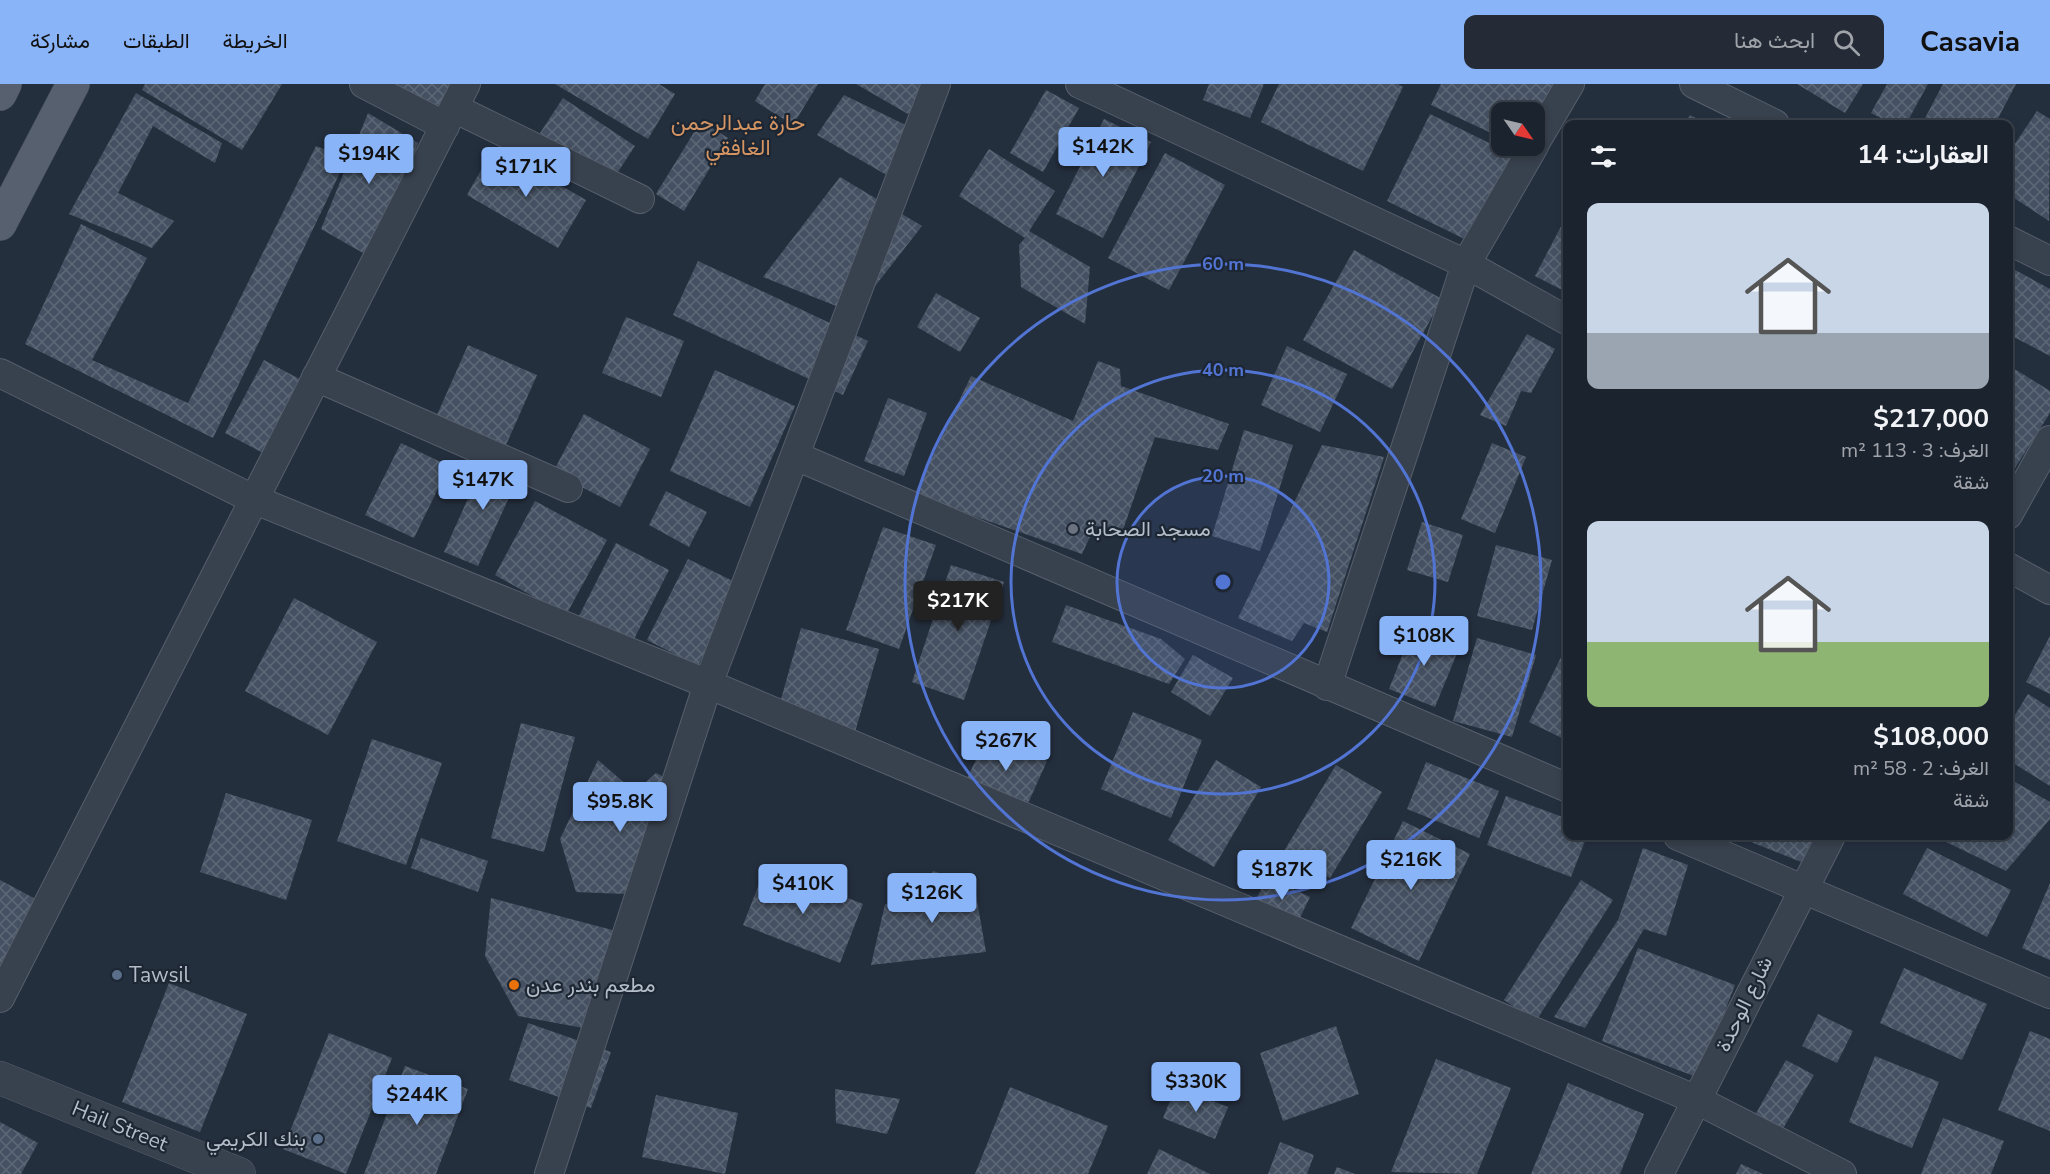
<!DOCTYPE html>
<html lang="ar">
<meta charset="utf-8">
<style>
body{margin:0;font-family:"Nunito Sans",Vazirmatn,sans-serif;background:#242b36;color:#f1f3f6;direction:rtl;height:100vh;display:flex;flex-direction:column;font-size:22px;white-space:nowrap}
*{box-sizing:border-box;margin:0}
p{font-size:20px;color:#a0a4aa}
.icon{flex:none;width:33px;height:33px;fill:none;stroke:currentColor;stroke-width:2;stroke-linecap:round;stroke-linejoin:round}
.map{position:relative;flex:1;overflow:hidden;direction:ltr}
.side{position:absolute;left:1563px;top:36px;width:450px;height:720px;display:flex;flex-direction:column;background:#1b232e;border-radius:12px;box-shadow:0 3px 9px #0003,0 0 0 2px #39404a;direction:rtl}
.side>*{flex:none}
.needle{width:39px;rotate:124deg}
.controls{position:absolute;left:1491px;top:18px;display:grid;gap:12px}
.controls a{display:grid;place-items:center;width:54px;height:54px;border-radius:12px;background:#1b232e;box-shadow:0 3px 9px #0003,0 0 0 2px #39404a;font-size:30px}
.price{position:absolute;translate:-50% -51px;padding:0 14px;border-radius:6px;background:#8ab4f8;color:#111;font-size:20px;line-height:39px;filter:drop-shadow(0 2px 3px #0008)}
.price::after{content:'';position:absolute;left:50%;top:36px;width:18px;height:14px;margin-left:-9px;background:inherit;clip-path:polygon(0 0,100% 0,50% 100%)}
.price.selected{background:#222;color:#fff}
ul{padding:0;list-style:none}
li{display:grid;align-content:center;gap:12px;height:318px;padding:0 24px}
li span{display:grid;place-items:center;height:186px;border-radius:12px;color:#555}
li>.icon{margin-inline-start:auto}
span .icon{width:108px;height:108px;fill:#fffc;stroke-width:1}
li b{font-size:26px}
h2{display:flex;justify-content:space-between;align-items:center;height:72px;padding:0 24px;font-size:26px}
header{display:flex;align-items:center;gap:36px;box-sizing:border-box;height:84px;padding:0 30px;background:#8ab4f8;color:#111}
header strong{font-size:28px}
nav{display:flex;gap:33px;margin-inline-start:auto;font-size:21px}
.search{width:420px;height:54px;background:#242b36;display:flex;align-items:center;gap:15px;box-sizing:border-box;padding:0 21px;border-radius:12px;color:#a0a4aa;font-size:22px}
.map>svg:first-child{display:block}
.building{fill:url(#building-cross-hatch)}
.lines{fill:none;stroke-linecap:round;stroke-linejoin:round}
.minor-casing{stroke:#565f6c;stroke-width:30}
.tertiary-casing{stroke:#565f6c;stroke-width:34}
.primary-casing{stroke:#414a57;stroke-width:34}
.minor{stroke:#38414e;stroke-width:28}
.tertiary{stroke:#38414e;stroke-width:33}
.primary{stroke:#56606e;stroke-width:33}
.ring{fill:none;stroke:#5274d3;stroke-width:3}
.worship-dot{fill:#6b7280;stroke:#1d2633;stroke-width:2}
.service-dot{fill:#5c6f8a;stroke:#1d2633;stroke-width:2}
.food-dot{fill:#e8710a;stroke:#1d2633;stroke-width:2}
.labels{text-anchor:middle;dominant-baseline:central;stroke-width:4.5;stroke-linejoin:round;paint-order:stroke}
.poi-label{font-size:21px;fill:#b4bcc9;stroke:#1d2633;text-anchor:start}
.street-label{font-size:21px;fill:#b4bcc9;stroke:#1d2633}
.neighbourhood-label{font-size:22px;fill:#d59563;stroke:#1d2633}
.centre{fill:#5274d3;stroke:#1d2633;stroke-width:3}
.ring-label{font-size:18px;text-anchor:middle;font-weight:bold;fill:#5274d3;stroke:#1d2633;stroke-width:4.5;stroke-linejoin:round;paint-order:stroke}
</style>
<header>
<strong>Casavia</strong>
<div class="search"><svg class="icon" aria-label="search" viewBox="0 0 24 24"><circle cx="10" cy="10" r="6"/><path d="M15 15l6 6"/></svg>ابحث هنا</div>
<nav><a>الخريطة</a><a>الطبقات</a><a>مشاركة</a></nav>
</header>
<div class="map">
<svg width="2050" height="1090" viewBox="0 0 2050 1090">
<defs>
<pattern id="building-cross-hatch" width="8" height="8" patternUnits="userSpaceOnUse" patternTransform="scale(1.5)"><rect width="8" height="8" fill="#455162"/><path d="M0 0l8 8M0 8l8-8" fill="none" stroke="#5d6877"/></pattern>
</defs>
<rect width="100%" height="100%" fill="#242f3e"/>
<!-- building -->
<g class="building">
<path d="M 145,0 L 282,0 L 242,66 L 142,6 Z"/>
<path d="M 376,0 L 457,0 L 439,34 Z"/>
<path d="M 555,0 L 659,0 L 675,10 L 648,55 Z"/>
<path d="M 765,0 L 818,0 L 793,41 L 755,17 Z"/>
<path d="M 856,0 L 925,0 L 908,30 Z"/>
<path d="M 1209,0 L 1264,0 L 1250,34 L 1203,16 Z"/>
<path d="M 1279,0 L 1398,0 L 1403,3 L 1363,87 L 1261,38 Z"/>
<path d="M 1441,0 L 1565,0 L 1533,69 L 1518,62 L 1534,62 L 1534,28 L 1502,28 L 1502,54 L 1431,21 Z"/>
<path d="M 1797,0 L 1863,0 L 1845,29 Z"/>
<path d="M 1887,0 L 1928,0 L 1906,40 L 1893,40 L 1871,29 Z"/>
<path d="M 1943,0 L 2016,0 L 1995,40 L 1922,40 Z"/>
<path d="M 1046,6 L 1079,24 L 1043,88 L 1010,69 Z"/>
<path d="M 136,9 L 222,59 L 215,79 L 153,42 L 118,109 L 174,137 L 152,164 L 69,130 Z"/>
<path d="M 844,11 L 922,49 L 904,101 L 817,51 Z"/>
<path d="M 563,14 L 635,62 L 612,97 L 540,49 Z"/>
<path d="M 2037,27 L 2050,35 L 2049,137 L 2008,110 L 2008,70 Z"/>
<path d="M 368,29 L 418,59 L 370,173 L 321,145 Z"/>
<path d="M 1430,30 L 1532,80 L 1489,167 L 1387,117 Z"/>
<path d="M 1690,31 L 1707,40 L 1685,40 Z"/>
<path d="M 1104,35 L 1151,58 L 1103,154 L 1056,130 Z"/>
<path d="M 701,37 L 728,54 L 684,127 L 656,110 Z"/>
<path d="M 316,62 L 347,74 L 213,354 L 25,260 L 81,140 L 147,174 L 92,276 L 188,319 Z"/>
<path d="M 494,63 L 586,116 L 558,164 L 467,111 Z"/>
<path d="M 989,65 L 1055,107 L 1029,147 L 1090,183 L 1085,240 L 1021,203 L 1019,161 L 1025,154 L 959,112 Z"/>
<path d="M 1165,69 L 1225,101 L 1169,206 L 1108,174 Z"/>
<path d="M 840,93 L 922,142 L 854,229 L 763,193 Z"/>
<path d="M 1568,129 L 1568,209 L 1535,192 Z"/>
<path d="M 1354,166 L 1442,215 L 1392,305 L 1303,256 Z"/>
<path d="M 698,177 L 868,257 L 843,311 L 673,231 Z"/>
<path d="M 2008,182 L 2050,205 L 2050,272 L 2008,250 Z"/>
<path d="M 936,209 L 980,234 L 960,268 L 917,243 Z"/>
<path d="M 626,233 L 684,257 L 661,313 L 602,289 Z"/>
<path d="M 1527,250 L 1555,265 L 1531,309 L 1521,307 L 1506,342 L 1480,331 Z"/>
<path d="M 468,261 L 537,291 L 502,370 L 433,340 Z"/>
<path d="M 1287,262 L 1347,290 L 1320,348 L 1261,321 Z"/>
<path d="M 264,276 L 307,299 L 269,372 L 225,349 Z"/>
<path d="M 1098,277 L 1120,285 L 1121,302 L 1229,340 L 1218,366 L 1155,353 L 1123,446 L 1095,442 L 1082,470 L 914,411 L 971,292 L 1073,337 Z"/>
<path d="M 2008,281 L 2050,307 L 2050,329 L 2008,395 Z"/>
<path d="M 715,286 L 795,322 L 750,423 L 670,387 Z"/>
<path d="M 888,314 L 927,329 L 904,392 L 864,377 Z"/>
<path d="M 584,330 L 650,365 L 620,423 L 553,388 Z"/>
<path d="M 1244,346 L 1293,361 L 1260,467 L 1212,452 Z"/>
<path d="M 401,359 L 449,382 L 414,454 L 365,431 Z"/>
<path d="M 1492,359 L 1526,373 L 1495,449 L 1461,435 Z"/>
<path d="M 1322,361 L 1384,373 L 1327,548 L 1304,539 L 1292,557 L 1238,534 Z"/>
<path d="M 487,372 L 521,387 L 478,482 L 444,468 Z"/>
<path d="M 666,407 L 707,428 L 689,463 L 649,441 Z"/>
<path d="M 535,417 L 607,456 L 566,531 L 495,491 Z"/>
<path d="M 1422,438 L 1463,451 L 1448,498 L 1407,486 Z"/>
<path d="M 883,443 L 936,461 L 899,565 L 846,546 Z"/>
<path d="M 616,459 L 669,486 L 631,561 L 578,534 Z"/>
<path d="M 1496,461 L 1552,476 L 1532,546 L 1477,532 Z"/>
<path d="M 688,475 L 739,500 L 698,582 L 647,556 Z"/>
<path d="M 951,481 L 1004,498 L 964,616 L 912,598 Z"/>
<path d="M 294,514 L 377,558 L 328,651 L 245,607 Z"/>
<path d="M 1066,521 L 1161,555 L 1185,575 L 1169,600 L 1052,558 Z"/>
<path d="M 801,544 L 879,565 L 855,648 L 778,626 Z"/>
<path d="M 1413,544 L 1460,562 L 1435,623 L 1389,605 Z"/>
<path d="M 2050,552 L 2050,610 L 2026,598 Z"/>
<path d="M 1477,554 L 1536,571 L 1512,653 L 1453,637 Z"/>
<path d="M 1568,559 L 1568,657 L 1529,638 Z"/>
<path d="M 1193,571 L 1233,594 L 1210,632 L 1171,608 Z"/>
<path d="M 2028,610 L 2050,624 L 2050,702 L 2008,676 L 2008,642 Z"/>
<path d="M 1133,628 L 1202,656 L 1171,734 L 1101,705 Z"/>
<path d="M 521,639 L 575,653 L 544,768 L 491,754 Z"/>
<path d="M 988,650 L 1047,677 L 1025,726 L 965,699 Z"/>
<path d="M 372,655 L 442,679 L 406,781 L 337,757 Z"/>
<path d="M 598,676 L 635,708 L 656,689 L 685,704 L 649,811 L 576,808 L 560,755 Z"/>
<path d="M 1216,676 L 1261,703 L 1214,783 L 1168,756 Z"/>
<path d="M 1426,678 L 1499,707 L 1479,754 L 1407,725 Z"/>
<path d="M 1336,681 L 1382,708 L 1330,794 L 1284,767 Z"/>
<path d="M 2008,694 L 2050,718 L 2050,735 L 2006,787 L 1942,756 L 1945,752 L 2008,752 Z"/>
<path d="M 226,709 L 312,736 L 286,816 L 200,788 Z"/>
<path d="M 1506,712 L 1568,735 L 1568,752 L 1587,752 L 1571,793 L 1487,761 Z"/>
<path d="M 1403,737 L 1470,770 L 1419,877 L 1351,844 Z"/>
<path d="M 1736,752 L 1815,752 L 1804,779 Z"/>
<path d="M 421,754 L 488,777 L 478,808 L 411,784 Z"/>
<path d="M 1643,764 L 1688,781 L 1666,852 L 1644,845 L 1585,944 L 1554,933 L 1618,836 Z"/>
<path d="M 1927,764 L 2011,806 L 1987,853 L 1903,810 Z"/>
<path d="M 766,782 L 863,820 L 840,879 L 743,841 Z"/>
<path d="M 933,787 L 974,800 L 986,868 L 871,881 L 885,820 L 916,824 Z"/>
<path d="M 1267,793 L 1310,813 L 1296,842 L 1253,822 Z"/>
<path d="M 0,796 L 43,819 L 0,899 Z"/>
<path d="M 1581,796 L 1613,816 L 1536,937 L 1504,916 Z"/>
<path d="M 2050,799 L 2050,876 L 2022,864 Z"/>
<path d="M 491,814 L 616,847 L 589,945 L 518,932 L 485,872 Z"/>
<path d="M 1638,864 L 1735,901 L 1699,994 L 1602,957 Z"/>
<path d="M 1904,884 L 1987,920 L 1962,976 L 1880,939 Z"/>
<path d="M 169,899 L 247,930 L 200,1048 L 122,1018 Z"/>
<path d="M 1818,930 L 1853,947 L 1837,979 L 1802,962 Z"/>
<path d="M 528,939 L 611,968 L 591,1024 L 509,996 Z"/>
<path d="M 1336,942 L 1359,1010 L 1283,1037 L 1260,969 Z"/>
<path d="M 2030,947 L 2050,955 L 2050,1047 L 1998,1026 Z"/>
<path d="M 329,949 L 392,974 L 346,1090 L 283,1065 Z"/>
<path d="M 1875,972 L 1939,998 L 1912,1064 L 1849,1038 Z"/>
<path d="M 1436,975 L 1511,1004 L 1477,1090 L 1391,1088 Z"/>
<path d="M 1786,976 L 1814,991 L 1781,1048 L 1754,1033 Z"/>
<path d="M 405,982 L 468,1005 L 436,1090 L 364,1090 Z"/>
<path d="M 1568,999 L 1644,1030 L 1620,1090 L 1531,1090 Z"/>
<path d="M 1176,1002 L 1228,1023 L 1215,1055 L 1163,1034 Z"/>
<path d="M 1010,1003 L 1108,1042 L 1088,1090 L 975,1090 Z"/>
<path d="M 835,1005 L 900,1015 L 887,1050 L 836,1039 Z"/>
<path d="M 656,1011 L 738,1029 L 725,1090 L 642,1073 Z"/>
<path d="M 1943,1034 L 2004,1057 L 1991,1090 L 1921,1090 Z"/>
<path d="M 0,1038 L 38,1059 L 21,1090 L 0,1090 Z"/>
<path d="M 1280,1058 L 1314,1071 L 1307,1090 L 1268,1090 Z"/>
<path d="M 1159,1065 L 1210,1090 L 1147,1090 Z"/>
<path d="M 1741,1080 L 1763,1090 L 1736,1090 Z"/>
<path d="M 1337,1083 L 1355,1090 L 1334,1090 Z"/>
</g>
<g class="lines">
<defs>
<g id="minor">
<path d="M 364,0 L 445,42"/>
<path d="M 1080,0 L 1466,180 L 1568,237"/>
<path d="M 1694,0 L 1775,40"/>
<path d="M 454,24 L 640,115"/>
<path d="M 1534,61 L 1570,0"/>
<path d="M 2008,156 L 2050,177"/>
<path d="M 0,289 L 253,415 L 708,600 L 1697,1016 L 1842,1090"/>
<path d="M 316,293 L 568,404"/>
<path d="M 796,372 L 1568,704"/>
<path d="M 2008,431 L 2050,356"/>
<path d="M 2008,483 L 2050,506"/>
<path d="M 1327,602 L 1466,180 L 1534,62"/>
<path d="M 1678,752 L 2050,910"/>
<path d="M 0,914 L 466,0"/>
<path d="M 549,1090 L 708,600 L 936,0"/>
<path d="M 1659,1090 L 1831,752"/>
</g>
<path id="tertiary" d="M 0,994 L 239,1090"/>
<g id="primary">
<path d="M 0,10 L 5,0"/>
<path d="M 0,140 L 73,0"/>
</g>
</defs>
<!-- minor casing -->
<use href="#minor" class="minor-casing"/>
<!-- tertiary casing -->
<use href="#tertiary" class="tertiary-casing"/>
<!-- primary casing -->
<use href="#primary" class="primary-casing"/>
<!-- minor -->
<use href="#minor" class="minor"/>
<!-- tertiary -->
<use href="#tertiary" class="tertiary"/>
<!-- primary -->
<use href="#primary" class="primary"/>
</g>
<!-- distance rings -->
<circle cx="1223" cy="498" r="106" fill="#5274d3" fill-opacity=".12"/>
<g class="ring">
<circle cx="1223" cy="498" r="106"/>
<circle cx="1223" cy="498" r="212"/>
<circle cx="1223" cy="498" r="318"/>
</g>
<!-- markers -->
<circle class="worship-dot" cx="1073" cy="445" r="6"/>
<g class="service-dot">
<circle cx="117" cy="891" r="6"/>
<circle cx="318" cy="1055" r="6"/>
</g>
<circle class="food-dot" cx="514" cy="901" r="6"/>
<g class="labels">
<!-- poi labels -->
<g class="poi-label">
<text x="1085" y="445">مسجد الصحابة</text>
<text x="129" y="891">Tawsil</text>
<text x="526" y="901">مطعم بندر عدن</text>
<text x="306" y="1055" text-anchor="end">بنك الكريمي</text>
</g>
<!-- street labels -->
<g class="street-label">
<text transform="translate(1744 920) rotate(-64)">شارع الوحدة</text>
<text transform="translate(120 1042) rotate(22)">Hail Street</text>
</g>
<!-- neighbourhood labels -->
<g class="neighbourhood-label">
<text x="738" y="39">حارة عبدالرحمن<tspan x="738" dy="25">الغافقي</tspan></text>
</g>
</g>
<circle cx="1223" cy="498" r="9" class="centre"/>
<g class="ring-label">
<text x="1223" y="186">60 m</text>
<text x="1223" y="292">40 m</text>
<text x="1223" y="398">20 m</text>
</g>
</svg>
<div class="controls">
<a><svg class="needle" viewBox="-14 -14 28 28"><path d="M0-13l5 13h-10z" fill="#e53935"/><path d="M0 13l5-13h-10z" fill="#a0a4aa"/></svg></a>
</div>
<b class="price" style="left:1103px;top:94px">$142K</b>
<b class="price" style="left:369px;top:101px">$194K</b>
<b class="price" style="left:526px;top:114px">$171K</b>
<b class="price" style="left:483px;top:427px">$147K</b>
<b class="price selected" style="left:958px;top:548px">$217K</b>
<b class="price" style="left:1424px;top:583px">$108K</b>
<b class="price" style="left:1006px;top:688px">$267K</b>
<b class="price" style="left:620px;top:749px">$95.8K</b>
<b class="price" style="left:1411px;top:807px">$216K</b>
<b class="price" style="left:1282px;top:817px">$187K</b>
<b class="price" style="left:803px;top:831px">$410K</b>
<b class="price" style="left:932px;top:840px">$126K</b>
<b class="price" style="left:1196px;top:1029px">$330K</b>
<b class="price" style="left:417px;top:1042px">$244K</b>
<section class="side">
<h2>العقارات: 14<svg class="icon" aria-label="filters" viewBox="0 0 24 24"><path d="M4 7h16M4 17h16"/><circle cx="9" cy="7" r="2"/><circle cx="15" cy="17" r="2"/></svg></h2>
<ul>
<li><span style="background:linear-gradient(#c9d6e8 70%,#9aa5b1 0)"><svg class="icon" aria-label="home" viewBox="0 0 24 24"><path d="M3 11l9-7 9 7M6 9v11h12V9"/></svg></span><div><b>$217,000</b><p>الغرف: 3 · 113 m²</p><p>شقة</p></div></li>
<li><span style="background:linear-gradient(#c9d6e8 65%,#8fb573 0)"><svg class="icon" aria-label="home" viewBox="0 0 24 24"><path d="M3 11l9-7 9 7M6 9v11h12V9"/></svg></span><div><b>$108,000</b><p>الغرف: 2 · 58 m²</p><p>شقة</p></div></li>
</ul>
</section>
</div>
